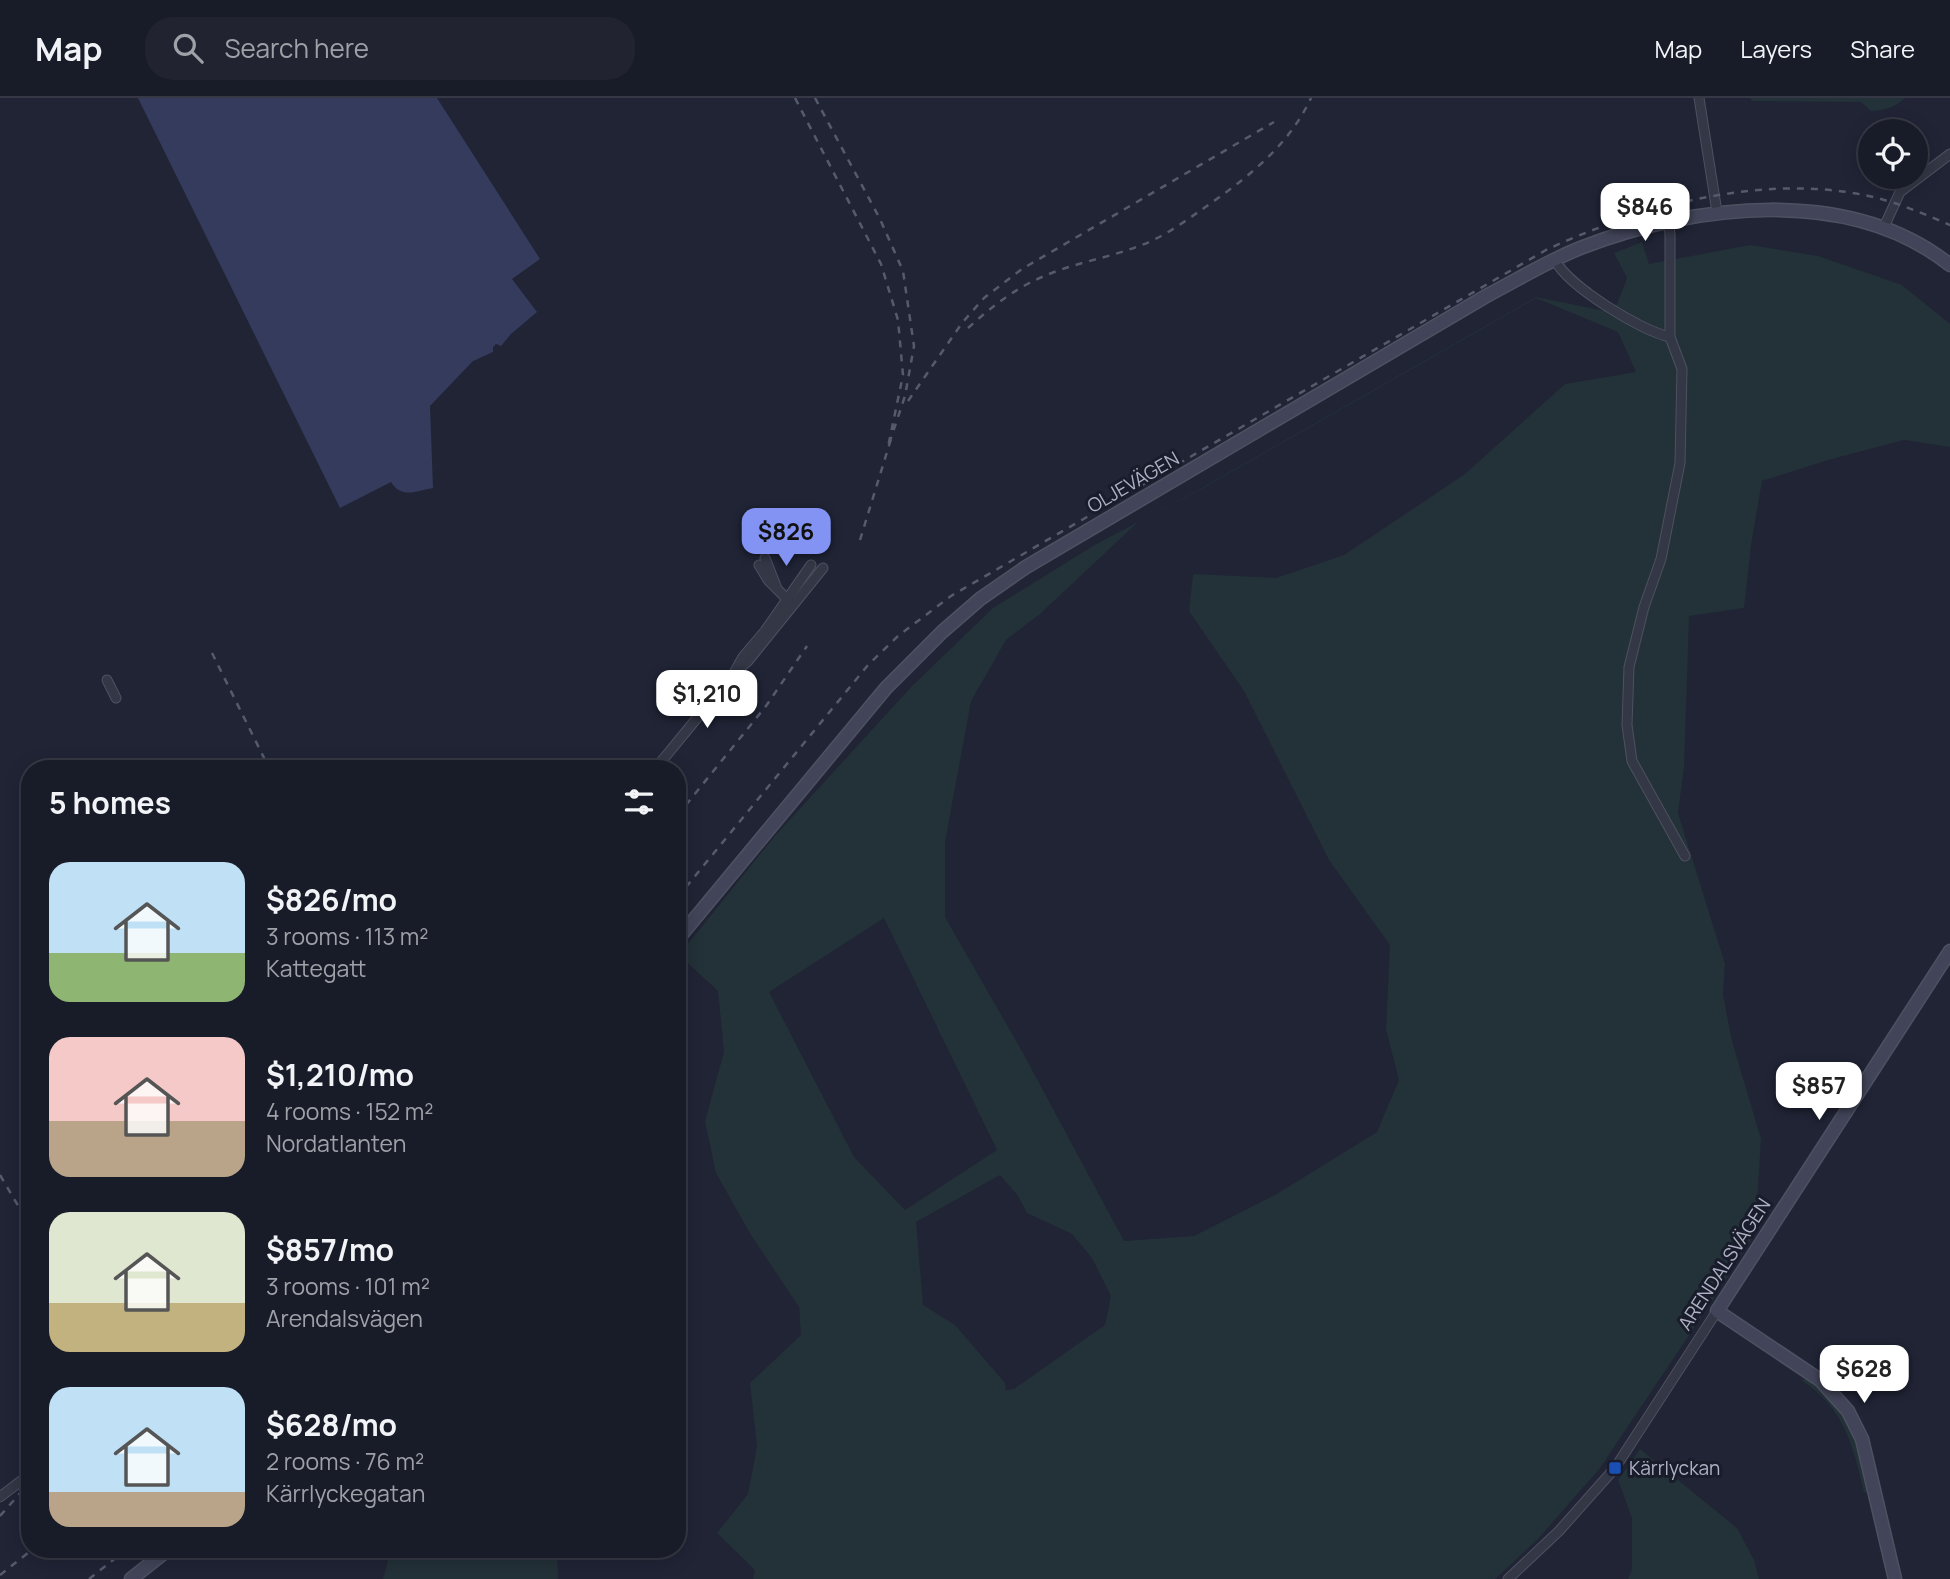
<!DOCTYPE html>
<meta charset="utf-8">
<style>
body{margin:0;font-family:Manrope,sans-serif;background:#212430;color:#f1f3f6;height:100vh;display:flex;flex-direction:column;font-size:26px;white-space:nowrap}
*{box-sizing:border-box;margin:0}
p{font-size:23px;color:#9fa1a8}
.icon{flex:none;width:38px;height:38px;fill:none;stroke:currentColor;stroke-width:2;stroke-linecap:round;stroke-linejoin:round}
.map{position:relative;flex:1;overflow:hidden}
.side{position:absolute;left:21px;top:662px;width:665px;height:798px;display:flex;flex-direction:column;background:#181b28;border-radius:28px;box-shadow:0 4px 18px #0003,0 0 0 2px #363945}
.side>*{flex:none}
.controls{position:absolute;left:1858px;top:21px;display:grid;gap:14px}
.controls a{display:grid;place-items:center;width:70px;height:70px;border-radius:50%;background:#181b28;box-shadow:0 4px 18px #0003,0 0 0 2px #363945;font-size:35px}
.price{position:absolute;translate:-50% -60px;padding:0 16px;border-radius:14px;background:#fff;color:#222;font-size:23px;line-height:46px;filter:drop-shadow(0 2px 4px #0008)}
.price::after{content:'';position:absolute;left:50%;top:42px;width:21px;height:16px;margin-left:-10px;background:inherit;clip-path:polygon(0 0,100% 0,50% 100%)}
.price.active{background:#8293f3;color:#111}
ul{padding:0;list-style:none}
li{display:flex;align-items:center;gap:21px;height:175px;padding:0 28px}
li span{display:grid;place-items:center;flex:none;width:196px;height:140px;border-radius:21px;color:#555}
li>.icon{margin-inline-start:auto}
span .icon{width:84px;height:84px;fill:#fffc;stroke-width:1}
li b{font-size:30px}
h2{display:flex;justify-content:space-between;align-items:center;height:84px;padding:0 28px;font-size:30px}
header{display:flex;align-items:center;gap:42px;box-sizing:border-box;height:98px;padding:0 35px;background:#181b28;border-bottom:2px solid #363945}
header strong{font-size:33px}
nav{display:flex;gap:38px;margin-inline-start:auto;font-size:24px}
.search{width:490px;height:63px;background:#212430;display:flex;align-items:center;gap:18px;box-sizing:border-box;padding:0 24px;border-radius:28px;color:#9fa1a8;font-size:26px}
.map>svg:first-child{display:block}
.green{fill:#233138;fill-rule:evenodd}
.water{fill:#343b5c}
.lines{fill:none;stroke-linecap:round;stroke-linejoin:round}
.street-casing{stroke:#4e5161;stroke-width:11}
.secondary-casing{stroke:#4e5161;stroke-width:15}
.street{stroke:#333746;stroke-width:9}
.secondary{stroke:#424559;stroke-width:12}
.rail{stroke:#555a6d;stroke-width:2.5;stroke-dasharray:7 7;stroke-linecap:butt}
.transit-dot{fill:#1a4fb4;stroke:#191c2b;stroke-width:2.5}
.labels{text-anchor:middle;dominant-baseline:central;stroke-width:6;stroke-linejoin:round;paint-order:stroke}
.street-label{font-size:19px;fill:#aeb1c3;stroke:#191c2b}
.poi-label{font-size:19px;fill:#aeb1c3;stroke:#191c2b;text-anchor:start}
</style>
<header>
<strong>Map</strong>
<div class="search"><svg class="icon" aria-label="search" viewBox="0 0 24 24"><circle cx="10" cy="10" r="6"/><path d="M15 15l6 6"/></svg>Search here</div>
<nav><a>Map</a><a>Layers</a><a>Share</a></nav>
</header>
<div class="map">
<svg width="1950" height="1481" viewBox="0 0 1950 1481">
<rect width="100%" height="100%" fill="#202435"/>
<!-- green -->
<g class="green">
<path d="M 1750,0 L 1905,0 C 1896,9 1883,13 1871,13 L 1861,4 L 1760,3 L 1752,3 Z"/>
<path d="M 1642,144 L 1649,166 L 1750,147 L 1818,158 L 1902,187 L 1950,226 L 1950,349 L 1904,342 L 1828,362 L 1762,383 L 1751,447 L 1744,510 L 1689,518 L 1684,670 L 1678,715 L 1725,866 L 1723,897 L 1732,943 L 1761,1041 L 1755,1136 L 1710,1206 L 1600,1370 L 1538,1441 L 1495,1481 L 753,1481 L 755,1472 L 717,1435 L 748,1396 L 757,1348 L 750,1285 L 801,1237 L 799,1209 L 751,1137 L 716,1075 L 705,1023 L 724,954 L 718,893 L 679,857 L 774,739 L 912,588 L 993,510 L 1093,448 L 1207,387 L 1536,199 L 1610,214 L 1617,206 L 1627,180 L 1614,155 ZM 1536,200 L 1618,234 L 1636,274 L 1565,286 L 1465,376 L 1344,457 L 1276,480 L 1193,476 L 1189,513 L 1244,593 L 1329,762 L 1390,847 L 1386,931 L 1399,982 L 1377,1034 L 1275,1097 L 1194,1138 L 1124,1143 L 1023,955 L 945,819 L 945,744 L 971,603 L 1006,542 L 1040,516 L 1138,424 L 1207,388 ZM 884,820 L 997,1052 L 905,1112 L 854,1059 L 769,894 ZM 1000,1077 L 1018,1098 L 1027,1115 L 1072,1136 L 1092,1160 L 1111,1198 L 1105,1227 L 1014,1291 L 1006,1292 L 1005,1285 L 955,1227 L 923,1207 L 916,1124 Z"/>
<path d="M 1809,1280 C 1840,1300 1854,1333 1863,1368 C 1865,1377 1868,1386 1868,1395 L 1864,1394 C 1852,1345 1845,1311 1801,1282 Z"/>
<path d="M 1640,1351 L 1737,1430 L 1754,1462 L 1759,1481 L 1628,1481 L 1632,1471 L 1632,1420 L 1618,1382 Z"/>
<path d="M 391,1451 L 557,1451 L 558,1481 L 383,1481 Z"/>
</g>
<!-- water -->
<path class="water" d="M 138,0 L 437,0 L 540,161 L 512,181 L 537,214 L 511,236 L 501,248 L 496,246 L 493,249 L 493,254 L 473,263 L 430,308 L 433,390 C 417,393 401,401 391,384 L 340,410 Z"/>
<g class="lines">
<defs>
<g id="street">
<path d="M 1699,0 L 1717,114"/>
<path d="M 1668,122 L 1670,136 L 1670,239 L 1682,271 L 1680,365 L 1661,461 L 1644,509 L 1629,569 L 1627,627 L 1632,663 L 1685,758"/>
<path d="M 1884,129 L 1900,94 L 1950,56"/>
<path d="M 1555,162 C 1568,188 1641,233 1670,239"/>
<path d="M 765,460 L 776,488"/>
<path d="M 759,467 L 768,482 L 789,503"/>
<path d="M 741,569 L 748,563 L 823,470"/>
<path d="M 107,582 L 116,600"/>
<path d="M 656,670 L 734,575 L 743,559 L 765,533 L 811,467"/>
<path d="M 0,1399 L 30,1376"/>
<path d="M 1508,1481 L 1559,1433 L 1615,1370 L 1717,1213"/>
</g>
<g id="secondary">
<path d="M 677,842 L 886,590 L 942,534 L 980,501 L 1026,469 L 1488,197 C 1519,181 1551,161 1583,149 C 1695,106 1850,87 1950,167"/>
<path d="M 131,1481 L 169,1451"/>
<path d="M 1895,1481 L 1862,1341 L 1848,1313 L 1820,1282 L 1717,1213 L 1950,853"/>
</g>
</defs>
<!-- street casing -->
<use href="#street" class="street-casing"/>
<!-- secondary casing -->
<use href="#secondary" class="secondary-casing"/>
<!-- street -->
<use href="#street" class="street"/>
<!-- secondary -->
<use href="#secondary" class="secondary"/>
<!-- rail -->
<g class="rail">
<path d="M 795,0 L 881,166 L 898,222 L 903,277 L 888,349 L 905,298 L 914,248 L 903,173 L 880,121 L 815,0"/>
<path d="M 968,230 C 990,210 1014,191 1042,179 C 1073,165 1108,160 1139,148 C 1162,140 1184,124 1204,110 C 1247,80 1288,49 1311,0"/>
<path d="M 908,303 L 962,225 L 984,200 L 1022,171 L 1274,24"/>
<path d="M 860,442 L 891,341"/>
<path d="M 212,555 L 269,670"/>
<path d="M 677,718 L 766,608 L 807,548"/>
<path d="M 677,800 L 868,567 L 898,538 L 951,498 L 1546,152 C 1640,108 1761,76 1864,97 C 1894,103 1922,115 1950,127"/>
<path d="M 0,1077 L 30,1128"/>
<path d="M 0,1418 L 30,1384"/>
<path d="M 0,1477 L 33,1451"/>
<path d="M 89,1481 L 127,1451"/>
</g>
</g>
<!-- markers -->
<rect class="transit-dot" x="1608" y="1363" width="14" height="14" rx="3.5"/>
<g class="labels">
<!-- street labels -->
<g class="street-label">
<text transform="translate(1133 384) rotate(-30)">OLJEVÄGEN</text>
<text transform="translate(1724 1166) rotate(-57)">ARENDALSVÄGEN</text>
</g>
<!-- poi labels -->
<g class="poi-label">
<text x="1629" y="1370">Kärrlyckan</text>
</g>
</g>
</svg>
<div class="controls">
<a><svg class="icon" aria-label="locate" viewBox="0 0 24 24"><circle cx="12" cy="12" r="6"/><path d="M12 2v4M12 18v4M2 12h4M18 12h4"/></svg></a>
</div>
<b class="price" style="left:1645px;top:145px">$846</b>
<b class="price active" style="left:786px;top:470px">$826</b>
<b class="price" style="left:707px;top:632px">$1,210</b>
<b class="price" style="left:1819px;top:1024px">$857</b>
<b class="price" style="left:1864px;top:1307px">$628</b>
<section class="side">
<h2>5 homes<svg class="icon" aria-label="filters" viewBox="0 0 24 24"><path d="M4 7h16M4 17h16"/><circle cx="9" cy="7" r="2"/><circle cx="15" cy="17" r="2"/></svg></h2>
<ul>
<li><span style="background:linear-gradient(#bfe0f5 65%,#8fb573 0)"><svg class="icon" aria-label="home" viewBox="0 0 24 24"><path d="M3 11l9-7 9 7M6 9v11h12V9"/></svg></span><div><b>$826/mo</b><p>3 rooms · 113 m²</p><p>Kattegatt</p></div></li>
<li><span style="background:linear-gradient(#f6c9c9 60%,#b9a48a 0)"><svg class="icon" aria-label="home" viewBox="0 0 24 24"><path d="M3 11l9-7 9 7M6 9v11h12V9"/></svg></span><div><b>$1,210/mo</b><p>4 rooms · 152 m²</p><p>Nordatlanten</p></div></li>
<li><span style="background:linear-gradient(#dfe7d0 65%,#c2b280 0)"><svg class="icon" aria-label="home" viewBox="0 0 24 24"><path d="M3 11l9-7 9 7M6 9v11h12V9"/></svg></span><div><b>$857/mo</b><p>3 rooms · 101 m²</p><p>Arendalsvägen</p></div></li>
<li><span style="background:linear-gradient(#bfe0f5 75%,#b9a48a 0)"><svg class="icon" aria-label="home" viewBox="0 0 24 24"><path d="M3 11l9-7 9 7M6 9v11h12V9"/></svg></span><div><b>$628/mo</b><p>2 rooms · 76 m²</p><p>Kärrlyckegatan</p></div></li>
</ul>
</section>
</div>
